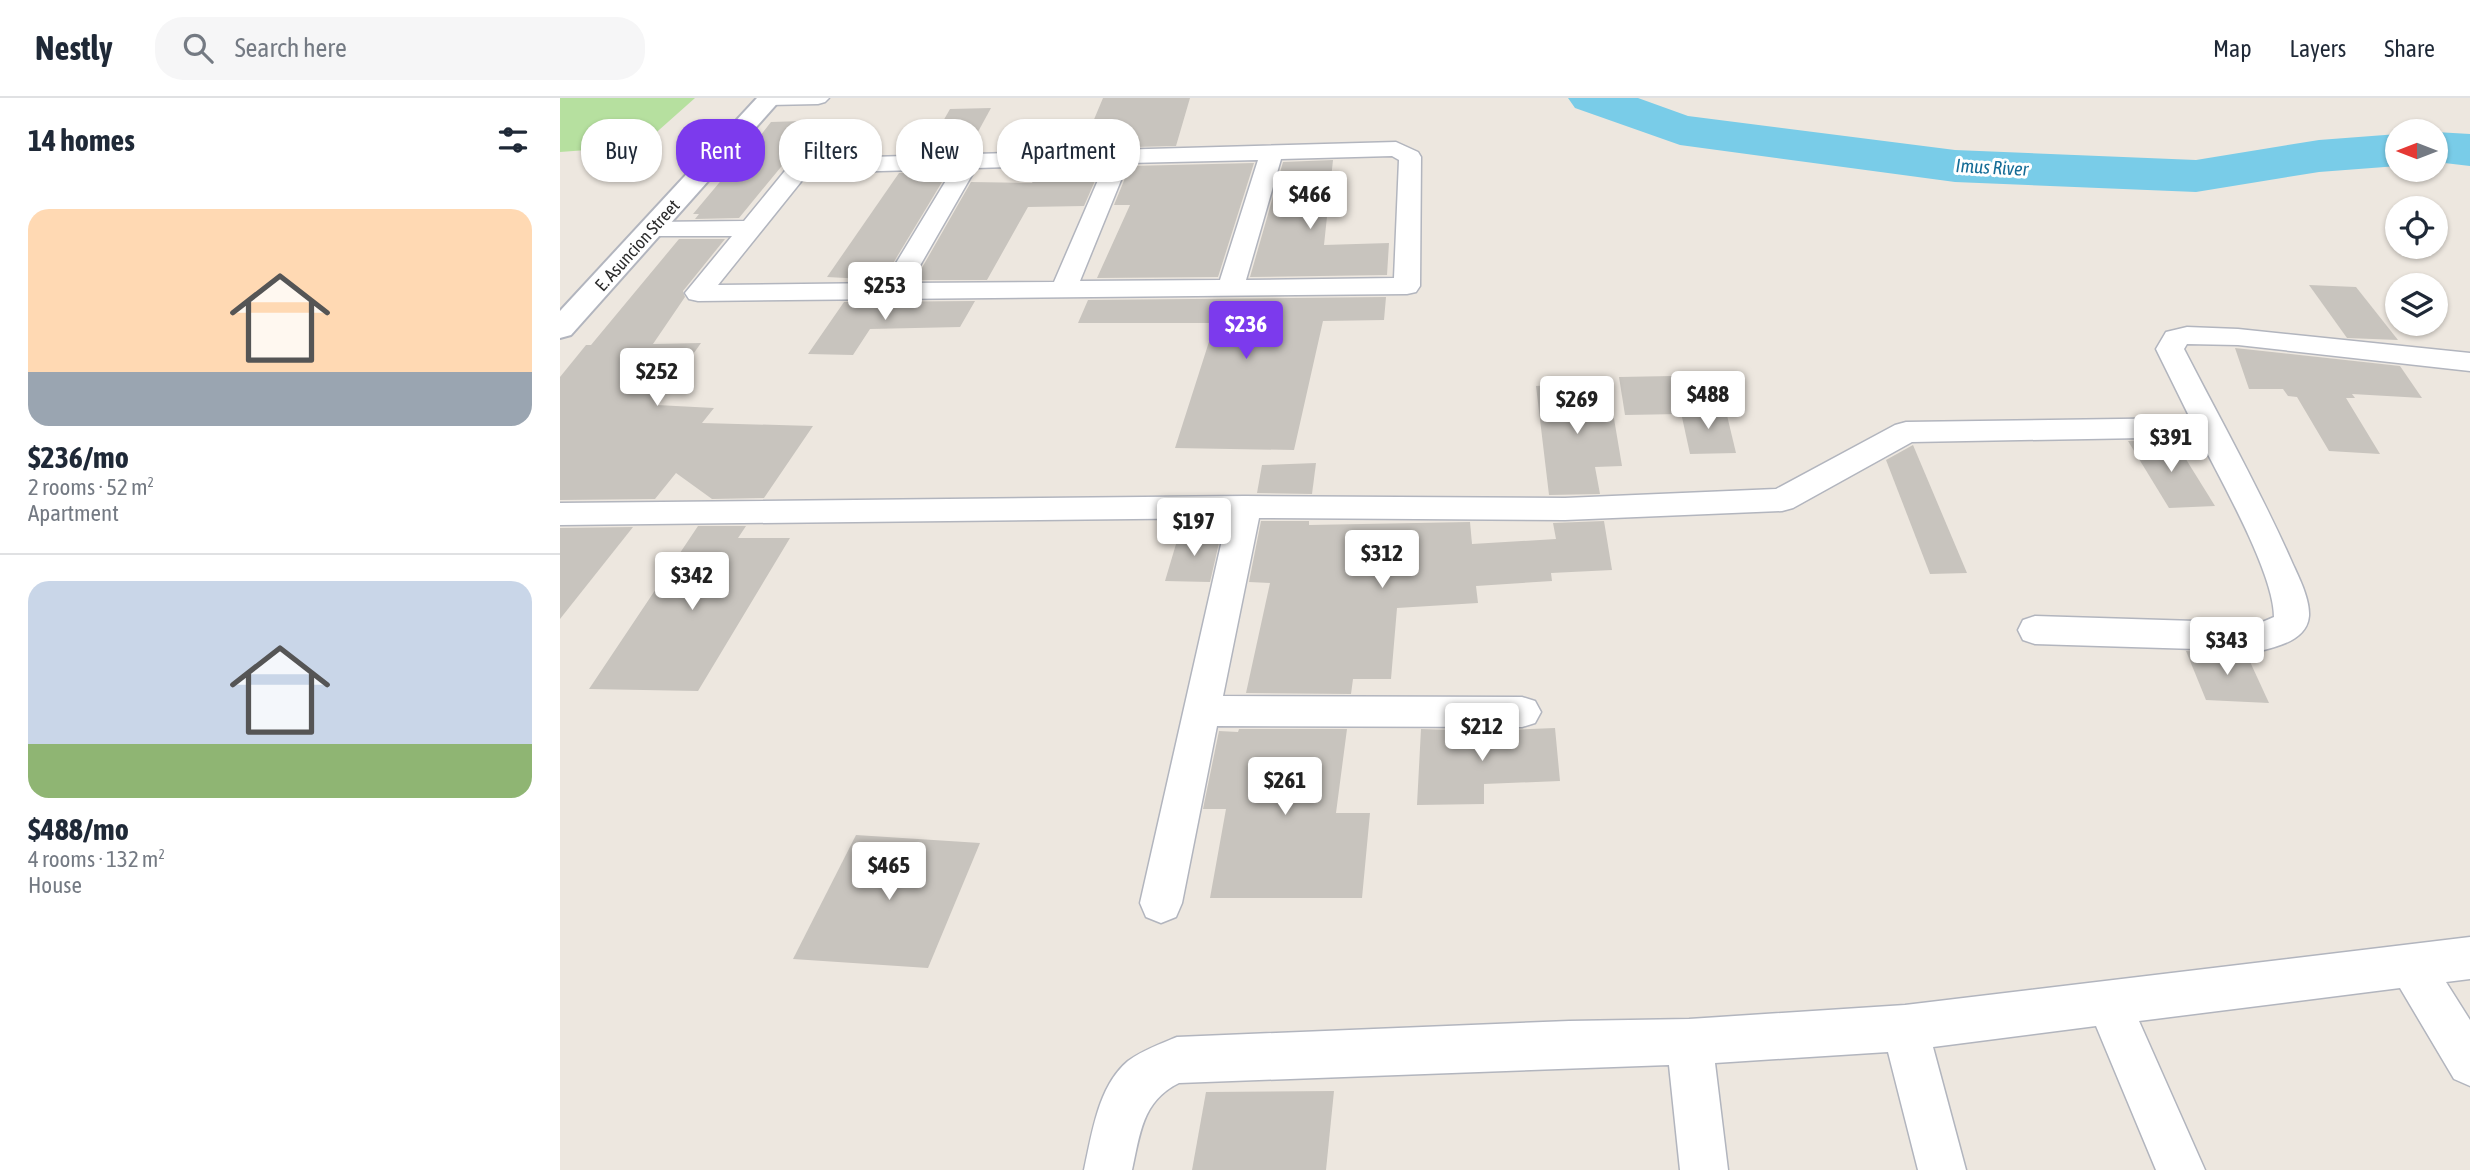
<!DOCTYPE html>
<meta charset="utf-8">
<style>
body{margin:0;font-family:"Asap Condensed",sans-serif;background:#f6f6f7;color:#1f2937;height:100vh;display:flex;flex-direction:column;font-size:26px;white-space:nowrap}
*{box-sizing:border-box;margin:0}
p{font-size:23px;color:#747a83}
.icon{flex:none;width:38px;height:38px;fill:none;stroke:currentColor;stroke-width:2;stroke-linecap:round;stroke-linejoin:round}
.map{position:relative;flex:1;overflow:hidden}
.drawer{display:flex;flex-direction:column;background:#fff;width:560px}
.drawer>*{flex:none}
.hud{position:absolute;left:21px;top:21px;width:665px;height:63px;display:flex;gap:14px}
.needle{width:46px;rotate:270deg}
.buttons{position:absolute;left:1825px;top:21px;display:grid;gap:14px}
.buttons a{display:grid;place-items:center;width:63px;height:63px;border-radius:50%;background:#fff;box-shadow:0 2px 5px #0004;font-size:35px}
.price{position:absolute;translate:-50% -60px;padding:0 16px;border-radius:7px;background:#fff;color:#222;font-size:23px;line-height:46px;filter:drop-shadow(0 2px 4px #0008)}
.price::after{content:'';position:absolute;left:50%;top:42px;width:21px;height:16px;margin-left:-10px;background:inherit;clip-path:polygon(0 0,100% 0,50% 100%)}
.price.current{background:#7c3aed;color:#fff}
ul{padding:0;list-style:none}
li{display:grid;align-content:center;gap:14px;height:371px;padding:0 28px}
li+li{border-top:2px solid #e0e1e3}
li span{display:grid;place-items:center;height:217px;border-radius:21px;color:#555}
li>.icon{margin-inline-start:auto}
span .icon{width:126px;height:126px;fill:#fffc;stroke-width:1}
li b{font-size:30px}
h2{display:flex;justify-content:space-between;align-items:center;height:84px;padding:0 28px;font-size:30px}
.chip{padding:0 24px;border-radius:28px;background:#fff;box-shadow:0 2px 5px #0004;font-size:24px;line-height:63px}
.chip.current{background:#7c3aed;color:#fff}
header{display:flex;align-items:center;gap:42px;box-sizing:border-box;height:98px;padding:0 35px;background:#fff;border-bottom:2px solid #e0e1e3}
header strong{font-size:33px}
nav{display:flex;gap:38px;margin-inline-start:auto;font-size:24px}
.search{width:490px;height:63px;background:#f6f6f7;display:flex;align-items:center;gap:18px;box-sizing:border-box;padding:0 24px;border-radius:28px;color:#747a83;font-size:26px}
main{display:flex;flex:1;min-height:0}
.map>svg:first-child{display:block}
.green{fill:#b6e09f}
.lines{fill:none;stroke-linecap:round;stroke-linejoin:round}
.river{fill:#79cce8;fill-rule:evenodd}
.building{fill:#c8c4be}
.minor-casing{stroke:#b2b5be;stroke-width:3}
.secondary-casing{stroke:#b2b5be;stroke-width:4}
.minor{fill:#fff;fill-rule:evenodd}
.secondary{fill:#fff;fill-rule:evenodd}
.labels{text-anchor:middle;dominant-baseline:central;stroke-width:6;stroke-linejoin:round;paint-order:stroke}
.far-street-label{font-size:18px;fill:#2c2c2c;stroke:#fff}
.far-water-label{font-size:19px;font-style:italic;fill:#156c96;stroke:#fff}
</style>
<header>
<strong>Nestly</strong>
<div class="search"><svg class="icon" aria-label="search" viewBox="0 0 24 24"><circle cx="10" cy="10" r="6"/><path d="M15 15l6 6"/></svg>Search here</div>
<nav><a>Map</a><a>Layers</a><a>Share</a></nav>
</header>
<main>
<section class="drawer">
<h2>14 homes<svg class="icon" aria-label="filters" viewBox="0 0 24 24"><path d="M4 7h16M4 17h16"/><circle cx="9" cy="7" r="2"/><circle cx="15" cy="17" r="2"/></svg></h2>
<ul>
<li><span style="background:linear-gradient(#ffd9b3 75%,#9aa5b1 0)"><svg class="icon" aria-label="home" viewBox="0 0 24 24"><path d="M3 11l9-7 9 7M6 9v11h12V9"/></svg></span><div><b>$236/mo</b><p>2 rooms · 52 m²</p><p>Apartment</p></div></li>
<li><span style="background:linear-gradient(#c9d6e8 75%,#8fb573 0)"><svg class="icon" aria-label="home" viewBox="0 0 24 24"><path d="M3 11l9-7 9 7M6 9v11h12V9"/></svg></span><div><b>$488/mo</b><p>4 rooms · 132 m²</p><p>House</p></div></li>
</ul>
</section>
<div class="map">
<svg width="1910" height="1072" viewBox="0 0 1910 1072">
<rect width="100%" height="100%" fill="#ede7df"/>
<!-- green -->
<path class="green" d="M 0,0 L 135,0 L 81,48 L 0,54 Z"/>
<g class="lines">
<!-- river -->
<g class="river">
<path d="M 1008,0 L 1078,0 L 1128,18 L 1395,52 L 1636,62 L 1759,42 L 1838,36 L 1838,68 L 1759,74 L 1636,94 L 1395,84 L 1120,47 L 1015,10 Z"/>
<path d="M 1876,34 L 1910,36 L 1910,68 L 1876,64 Z"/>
</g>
</g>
<!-- building -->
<g class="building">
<path d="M 543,0 L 630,0 L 616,48 L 490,51 L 501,32 L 530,31 Z"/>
<path d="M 431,10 L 407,54 L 365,55 L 390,11 Z"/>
<path d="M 275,22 L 250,58 L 230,58 L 179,120 L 135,121 L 139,116 L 133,116 L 164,79 L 168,79 L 211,24 Z"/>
<path d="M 773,62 L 764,147 L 829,145 L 827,177 L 690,179 L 723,64 Z"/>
<path d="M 694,65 L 658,179 L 537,180 L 570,107 L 554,107 L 570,68 Z"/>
<path d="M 541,69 L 524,108 L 468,109 L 427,182 L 355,182 L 411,84 L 472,85 L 480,71 Z"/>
<path d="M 388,74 L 323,182 L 267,179 L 339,75 Z"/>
<path d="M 119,141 L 165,141 L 123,193 L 125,199 L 93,246 L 141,245 L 97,307 L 154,310 L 142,325 L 253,328 L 204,400 L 152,401 L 116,375 L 95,401 L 0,402 L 0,279 L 26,247 L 31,247 Z"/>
<path d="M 1749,187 L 1796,189 L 1838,242 L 1787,240 Z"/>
<path d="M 826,199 L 824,222 L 763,223 L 734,352 L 615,350 L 655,225 L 518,225 L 528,202 Z"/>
<path d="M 415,203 L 400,229 L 310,231 L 293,257 L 248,256 L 284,204 Z"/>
<path d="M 1675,250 L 1840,268 L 1862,300 L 1792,296 L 1795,300 L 1786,300 L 1820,356 L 1769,353 L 1737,299 L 1728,298 L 1723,291 L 1689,291 Z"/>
<path d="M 1112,278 L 1120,316 L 1065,317 L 1059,279 Z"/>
<path d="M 1048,285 L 1062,368 L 1035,369 L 1040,396 L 989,397 L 976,288 Z"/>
<path d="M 1165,309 L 1176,355 L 1130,356 L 1120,310 Z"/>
<path d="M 1614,342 L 1655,408 L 1609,410 L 1568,343 Z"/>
<path d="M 1353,347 L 1407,475 L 1370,476 L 1326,362 Z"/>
<path d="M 756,365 L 752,396 L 697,395 L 702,367 Z"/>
<path d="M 701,423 L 749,423 L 749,427 L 910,424 L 912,446 L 996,441 L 993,425 L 1044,423 L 1052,472 L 991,475 L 992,483 L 916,488 L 918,505 L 837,510 L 831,581 L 793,581 L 791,596 L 686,595 L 710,485 L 689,484 Z"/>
<path d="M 138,428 L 186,428 L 178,440 L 230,440 L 138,593 L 29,591 Z"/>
<path d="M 73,429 L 0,521 L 0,430 Z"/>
<path d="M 619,436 L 661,436 L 650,484 L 605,483 Z"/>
<path d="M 1626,553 L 1686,555 L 1709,605 L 1646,602 Z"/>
<path d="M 995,630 L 1000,683 L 924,686 L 924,706 L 857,707 L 861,631 L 924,633 Z"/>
<path d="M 679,631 L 787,631 L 776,715 L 810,715 L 802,800 L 650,800 L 666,711 L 643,711 L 659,633 L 678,634 Z"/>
<path d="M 296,737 L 420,745 L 368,870 L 233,861 Z"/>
<path d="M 774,993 L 766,1072 L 632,1072 L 646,994 Z"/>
</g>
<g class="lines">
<defs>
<g id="minor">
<path d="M 199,0 L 269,0 L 265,4 L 258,6 L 209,7 L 202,5 Z"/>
<path d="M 836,44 L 858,54 L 861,59 L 860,188 L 856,194 L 847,196 L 138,203 L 129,201 L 125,195 L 172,138 L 91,138 L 82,136 L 79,131 L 82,126 L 91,124 L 184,123 L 233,63 L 241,61 ZM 832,58 L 839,62 L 834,180 L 686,182 L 721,61 ZM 698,62 L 660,182 L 520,183 L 568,65 ZM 545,66 L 494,184 L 350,185 L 416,70 ZM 393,71 L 324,185 L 158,187 L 248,75 Z"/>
<path d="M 1627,229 L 1678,231 L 1910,255 L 1910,273 L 1678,247 L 1627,246 L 1624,251 C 1660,321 1699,390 1731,462 C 1738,478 1750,500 1749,518 C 1747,542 1719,548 1700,553 L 1475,546 L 1463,542 L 1458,532 L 1463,522 L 1475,518 L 1700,525 L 1714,519 C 1714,475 1660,381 1639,339 L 1352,344 L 1233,410 L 1222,413 L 1005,422 L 699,420 L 663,598 L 962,599 L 975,603 L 981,614 L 975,625 L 962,629 L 657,628 L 622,805 L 616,819 L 601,825 L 586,819 L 580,805 L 667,420 L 0,427 L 0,405 L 685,398 L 1005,400 L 1216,391 L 1335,327 L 1346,324 L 1630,320 L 1596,251 L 1606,234 Z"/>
<path d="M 1910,839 L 1910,881 L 1886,884 L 1910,922 L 1910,988 L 1894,981 L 1840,890 L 1579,923 L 1645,1072 L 1596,1072 L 1536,928 L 1373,949 L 1406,1072 L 1358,1072 L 1328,954 L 1155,965 L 1168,1072 L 1120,1072 L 1109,967 L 619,985 C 582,1003 580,1036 572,1072 L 524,1072 C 532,1036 538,988 568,963 C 583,952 600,946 617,939 L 1009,923 L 1129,921 L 1345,907 Z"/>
</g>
<path id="secondary" d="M 197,0 L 222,0 L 11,237 L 0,240 L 0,213 Z"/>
</defs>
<!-- minor casing -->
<use href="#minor" class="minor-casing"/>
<!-- secondary casing -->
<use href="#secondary" class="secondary-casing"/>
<!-- minor -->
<use href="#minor" class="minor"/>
<!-- secondary -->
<use href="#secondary" class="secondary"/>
</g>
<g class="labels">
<!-- far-street labels -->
<g class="far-street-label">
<text transform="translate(77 147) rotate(-48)">E. Asuncion Street</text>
</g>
<!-- far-water labels -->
<g class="far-water-label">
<text transform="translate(1432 69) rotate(3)">Imus River</text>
</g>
</g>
</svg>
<div class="buttons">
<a><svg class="needle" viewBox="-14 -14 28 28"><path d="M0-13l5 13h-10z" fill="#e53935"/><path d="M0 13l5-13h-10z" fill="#747a83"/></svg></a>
<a><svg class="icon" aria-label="locate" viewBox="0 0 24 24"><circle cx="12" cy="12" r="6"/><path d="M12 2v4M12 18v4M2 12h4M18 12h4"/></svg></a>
<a><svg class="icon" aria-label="layers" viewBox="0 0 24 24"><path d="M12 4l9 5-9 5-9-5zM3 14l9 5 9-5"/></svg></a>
</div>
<b class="price" style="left:750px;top:133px">$466</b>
<b class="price" style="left:325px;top:224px">$253</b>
<b class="price current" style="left:686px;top:263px">$236</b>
<b class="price" style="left:97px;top:310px">$252</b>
<b class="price" style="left:1148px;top:333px">$488</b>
<b class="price" style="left:1017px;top:338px">$269</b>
<b class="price" style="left:1611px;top:376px">$391</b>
<b class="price" style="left:634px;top:460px">$197</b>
<b class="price" style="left:822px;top:492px">$312</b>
<b class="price" style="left:132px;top:514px">$342</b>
<b class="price" style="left:1667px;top:579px">$343</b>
<b class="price" style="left:922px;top:665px">$212</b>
<b class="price" style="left:725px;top:719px">$261</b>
<b class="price" style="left:329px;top:804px">$465</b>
<div class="hud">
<a class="chip">Buy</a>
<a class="chip current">Rent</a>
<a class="chip">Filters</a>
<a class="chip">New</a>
<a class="chip">Apartment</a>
</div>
</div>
</main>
